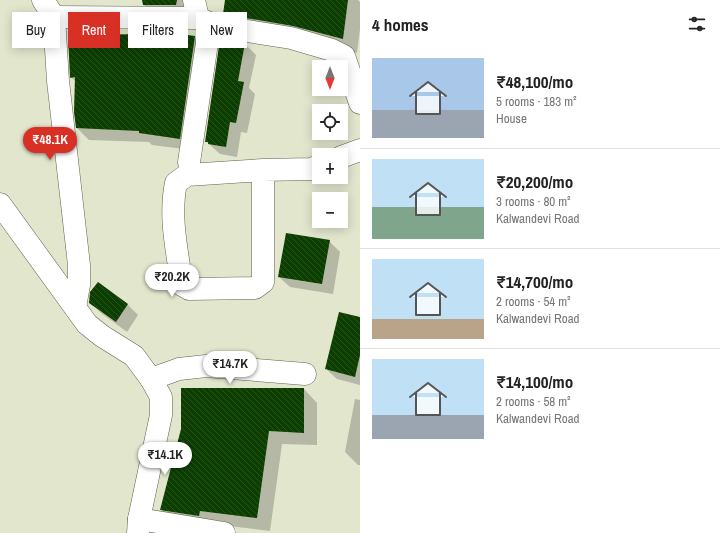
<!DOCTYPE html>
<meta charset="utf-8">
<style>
body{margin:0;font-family:"Archivo Narrow",sans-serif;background:#f2f2f2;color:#222;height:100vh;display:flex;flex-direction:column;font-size:15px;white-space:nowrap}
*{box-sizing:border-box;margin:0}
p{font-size:13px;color:#767676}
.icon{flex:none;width:22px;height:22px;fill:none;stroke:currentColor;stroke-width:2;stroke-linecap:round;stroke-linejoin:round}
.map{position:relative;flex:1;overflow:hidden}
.side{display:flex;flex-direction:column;background:#fff;width:360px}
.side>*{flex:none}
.hud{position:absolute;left:12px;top:12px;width:288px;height:36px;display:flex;gap:8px}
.needle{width:26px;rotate:180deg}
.tools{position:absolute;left:312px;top:60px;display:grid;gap:8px}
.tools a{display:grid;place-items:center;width:36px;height:36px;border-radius:0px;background:#fff;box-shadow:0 2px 10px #0003;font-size:20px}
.price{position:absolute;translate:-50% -34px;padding:0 9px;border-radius:14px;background:#fff;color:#222;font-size:13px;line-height:26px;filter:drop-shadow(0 1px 2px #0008)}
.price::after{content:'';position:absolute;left:50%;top:24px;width:12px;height:9px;margin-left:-6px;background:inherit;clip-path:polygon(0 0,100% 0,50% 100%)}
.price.current{background:#d93025;color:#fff}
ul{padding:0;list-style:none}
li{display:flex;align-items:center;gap:12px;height:100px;padding:0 12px}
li+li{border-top:1px solid #e0e0e0}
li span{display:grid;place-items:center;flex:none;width:112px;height:80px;border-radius:0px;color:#555}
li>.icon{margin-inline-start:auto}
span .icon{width:48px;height:48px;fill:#fffc;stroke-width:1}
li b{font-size:17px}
h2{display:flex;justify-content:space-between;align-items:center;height:48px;padding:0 12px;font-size:17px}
.pill{padding:0 14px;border-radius:0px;background:#fff;box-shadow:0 2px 10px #0003;font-size:14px;line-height:36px}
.pill.current{background:#d93025;color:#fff}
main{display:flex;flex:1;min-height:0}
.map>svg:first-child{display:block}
.shadow{fill:#0003}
.building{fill:url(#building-back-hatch)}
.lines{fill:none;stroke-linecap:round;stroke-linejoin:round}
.minor-casing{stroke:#5f634d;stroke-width:23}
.minor{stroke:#fff;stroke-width:22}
</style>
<main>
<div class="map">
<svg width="360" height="533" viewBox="0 0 360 533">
<defs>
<pattern id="building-back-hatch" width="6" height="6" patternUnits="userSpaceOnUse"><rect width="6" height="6" fill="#0c3e00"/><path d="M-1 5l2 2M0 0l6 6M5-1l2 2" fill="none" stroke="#27521d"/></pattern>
</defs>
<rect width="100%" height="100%" fill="#e1e6cd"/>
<!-- shadow -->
<g class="shadow">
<path d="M 143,0 L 197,0 L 198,7 L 158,19 L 144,5 Z"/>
<path d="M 226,0 L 358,0 L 360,2 L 360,29 L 357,53 L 308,40 L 238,28 L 224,14 Z"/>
<path d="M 173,31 L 176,35 L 195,37 L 207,49 L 192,150 L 152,145 L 149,142 L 89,140 L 77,128 L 76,82 L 71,77 L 151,34 Z"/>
<path d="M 221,40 L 245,44 L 256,55 L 249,88 L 255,94 L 247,133 L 241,132 L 237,157 L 220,154 L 206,141 Z"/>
<path d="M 329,241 L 340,252 L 333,294 L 290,287 L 279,277 Z"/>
<path d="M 98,283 L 128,305 L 138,315 L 127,332 L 101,313 L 90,302 Z"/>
<path d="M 360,318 L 360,385 L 337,379 L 326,369 Z"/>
<path d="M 304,389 L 317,403 L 317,445 L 282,444 L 270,531 L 213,524 L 174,523 L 161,509 Z"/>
<path d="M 355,399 L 360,400 L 360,465 L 358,465 L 345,452 Z"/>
</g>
<!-- building -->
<g class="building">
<path d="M 142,0 L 177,0 L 176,5 L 143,5 Z"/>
<path d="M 225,0 L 348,0 L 343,39 L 293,26 L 223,14 Z"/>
<path d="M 149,30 L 173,30 L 173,33 L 195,36 L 180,139 L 139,133 L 139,131 L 76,128 L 74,112 L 75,77 L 70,78 L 68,35 L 150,34 Z"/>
<path d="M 220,39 L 245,43 L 238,81 L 244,82 L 236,123 L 230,122 L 226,147 L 208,144 L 208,142 L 205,142 Z"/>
<path d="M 286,233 L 330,240 L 322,284 L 278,277 Z"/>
<path d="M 98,282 L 128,304 L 116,322 L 89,303 L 90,292 Z"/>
<path d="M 339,312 L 360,317 L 360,355 L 355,377 L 325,369 Z"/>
<path d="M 181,388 L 304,388 L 304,433 L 269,431 L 257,518 L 200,511 L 199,516 L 160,510 L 181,429 Z"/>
</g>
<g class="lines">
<defs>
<g id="minor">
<path d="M 43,0 L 54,17 L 58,81 L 79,265 L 79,285 L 75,307"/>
<path d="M 194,0 L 198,18"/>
<path d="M 54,17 L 198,18 L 216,26 L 291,38 L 332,50 L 344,56 L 360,103"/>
<path d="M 341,157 L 360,150"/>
<path d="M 189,162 L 210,23"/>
<path d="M 263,170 L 263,282 L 255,288 L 189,289 L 182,285 C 177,251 169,216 176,183 L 187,175 L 263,170 L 311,169 L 319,166"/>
<path d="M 0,204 L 87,324 L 102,336 L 134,356 L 151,379 L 161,397 L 161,415 L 139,519 L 138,533"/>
<path d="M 151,379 L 179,369 L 206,366 L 305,374"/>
<path d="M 139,519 L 224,533"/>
</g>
</defs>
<!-- minor casing -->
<use href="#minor" class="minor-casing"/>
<!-- minor -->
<use href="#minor" class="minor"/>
</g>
</svg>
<div class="tools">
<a><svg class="needle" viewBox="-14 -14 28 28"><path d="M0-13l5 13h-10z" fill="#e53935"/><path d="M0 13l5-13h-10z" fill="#767676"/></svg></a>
<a><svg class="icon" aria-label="locate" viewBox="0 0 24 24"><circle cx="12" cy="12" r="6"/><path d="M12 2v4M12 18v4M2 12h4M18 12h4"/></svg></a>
<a>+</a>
<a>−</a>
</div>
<b class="price current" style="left:50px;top:161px">₹48.1K</b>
<b class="price" style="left:172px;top:298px">₹20.2K</b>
<b class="price" style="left:230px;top:385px">₹14.7K</b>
<b class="price" style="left:165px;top:476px">₹14.1K</b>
<div class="hud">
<a class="pill">Buy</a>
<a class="pill current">Rent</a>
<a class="pill">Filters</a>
<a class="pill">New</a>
</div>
</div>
<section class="side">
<h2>4 homes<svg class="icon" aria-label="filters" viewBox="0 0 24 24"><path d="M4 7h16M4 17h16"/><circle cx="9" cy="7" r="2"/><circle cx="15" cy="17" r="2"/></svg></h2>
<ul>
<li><span style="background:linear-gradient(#a9c7e8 65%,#9aa5b1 0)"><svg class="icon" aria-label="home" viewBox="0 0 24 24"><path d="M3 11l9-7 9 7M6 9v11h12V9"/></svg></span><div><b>₹48,100/mo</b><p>5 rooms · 183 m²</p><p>House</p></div></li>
<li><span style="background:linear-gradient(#bfe0f5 60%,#7fa58c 0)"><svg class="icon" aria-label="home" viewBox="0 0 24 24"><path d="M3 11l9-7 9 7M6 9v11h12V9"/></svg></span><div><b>₹20,200/mo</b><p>3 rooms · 80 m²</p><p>Kalwandevi Road</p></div></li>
<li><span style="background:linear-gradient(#bfe0f5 75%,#b9a48a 0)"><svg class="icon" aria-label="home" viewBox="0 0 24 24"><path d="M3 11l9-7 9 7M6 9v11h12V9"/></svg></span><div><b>₹14,700/mo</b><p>2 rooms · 54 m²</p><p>Kalwandevi Road</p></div></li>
<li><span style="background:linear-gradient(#bfe0f5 70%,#9aa5b1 0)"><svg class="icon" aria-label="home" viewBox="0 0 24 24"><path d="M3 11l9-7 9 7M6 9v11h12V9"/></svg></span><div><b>₹14,100/mo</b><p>2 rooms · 58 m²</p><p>Kalwandevi Road</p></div></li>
</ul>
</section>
</main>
